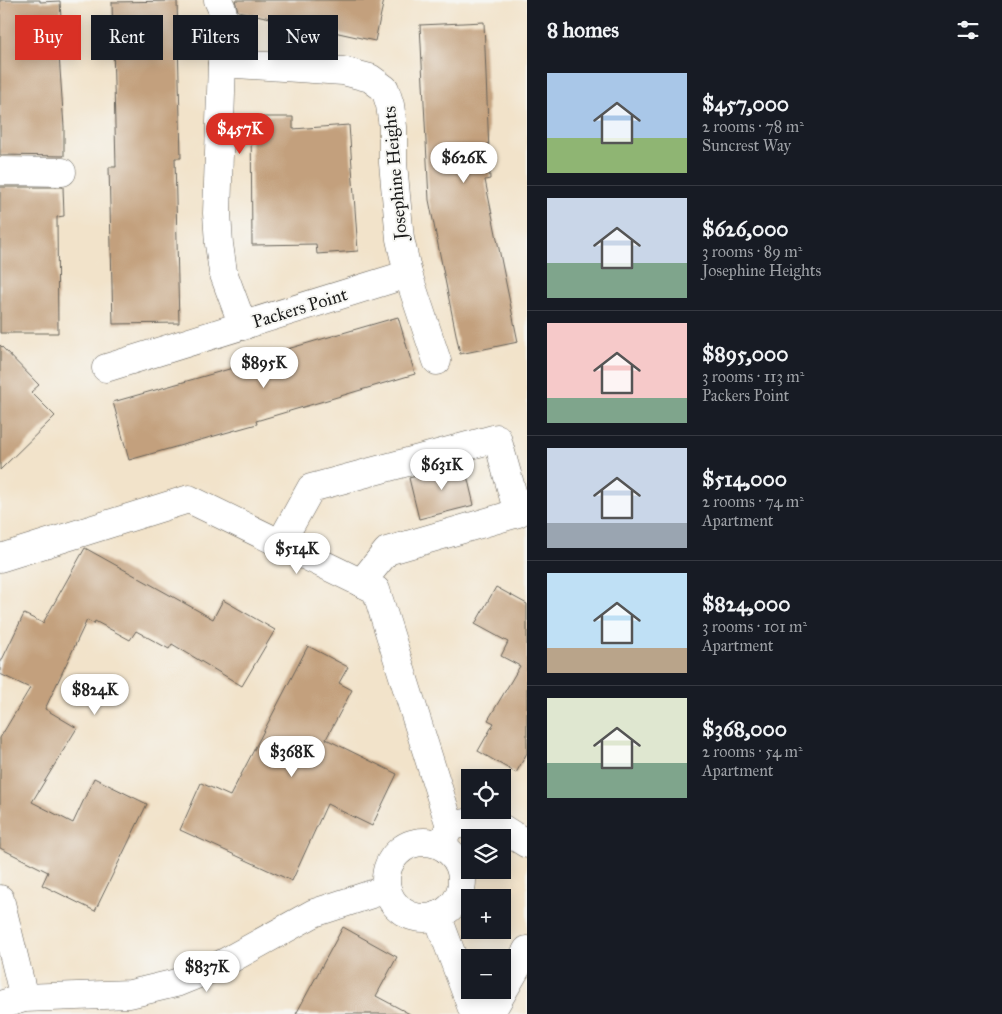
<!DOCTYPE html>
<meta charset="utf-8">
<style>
body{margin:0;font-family:"IM FELL Great Primer",serif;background:#242831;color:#f1f3f6;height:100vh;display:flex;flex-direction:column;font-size:19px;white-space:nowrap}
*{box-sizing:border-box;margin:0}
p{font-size:16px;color:#9ea1a6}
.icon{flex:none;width:28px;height:28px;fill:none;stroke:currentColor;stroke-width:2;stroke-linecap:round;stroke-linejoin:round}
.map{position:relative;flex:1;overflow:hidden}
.sheet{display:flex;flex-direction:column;background:#171b24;width:475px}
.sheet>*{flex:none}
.top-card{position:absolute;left:15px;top:15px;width:436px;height:45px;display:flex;gap:10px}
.buttons{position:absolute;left:461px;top:769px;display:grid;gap:10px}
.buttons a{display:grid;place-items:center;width:50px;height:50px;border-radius:0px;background:#171b24;box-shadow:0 2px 12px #0003;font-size:25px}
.price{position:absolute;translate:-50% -42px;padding:0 11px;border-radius:18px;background:#fff;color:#222;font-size:16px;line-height:32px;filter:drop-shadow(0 1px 2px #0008)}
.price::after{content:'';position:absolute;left:50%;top:30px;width:15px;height:11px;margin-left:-8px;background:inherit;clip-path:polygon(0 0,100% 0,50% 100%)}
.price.on{background:#d93025;color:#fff}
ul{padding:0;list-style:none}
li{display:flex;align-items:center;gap:15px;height:125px;padding:0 20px}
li+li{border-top:1px solid #363941}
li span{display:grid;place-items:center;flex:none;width:140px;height:100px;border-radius:0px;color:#555}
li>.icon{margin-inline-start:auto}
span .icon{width:60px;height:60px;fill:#fffc;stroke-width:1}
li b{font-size:21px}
h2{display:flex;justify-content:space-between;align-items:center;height:60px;padding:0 20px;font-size:21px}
.pill{padding:0 18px;border-radius:0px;background:#171b24;box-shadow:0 2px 12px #0003;font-size:18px;line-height:45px}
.pill.on{background:#d93025;color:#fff}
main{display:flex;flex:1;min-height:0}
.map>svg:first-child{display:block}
.building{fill:#c3a07d}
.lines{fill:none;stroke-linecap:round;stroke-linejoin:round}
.minor-casing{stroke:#676259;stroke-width:29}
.minor{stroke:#fff;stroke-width:28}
.labels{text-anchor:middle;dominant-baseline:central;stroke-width:4;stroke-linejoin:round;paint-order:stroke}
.street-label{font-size:18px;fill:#1c1c1c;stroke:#f6f6f2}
</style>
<main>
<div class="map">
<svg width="527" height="1014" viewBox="0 0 527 1014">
<rect width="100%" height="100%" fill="#f6f6f2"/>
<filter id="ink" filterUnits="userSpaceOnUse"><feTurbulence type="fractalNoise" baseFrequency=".02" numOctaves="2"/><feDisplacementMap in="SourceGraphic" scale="10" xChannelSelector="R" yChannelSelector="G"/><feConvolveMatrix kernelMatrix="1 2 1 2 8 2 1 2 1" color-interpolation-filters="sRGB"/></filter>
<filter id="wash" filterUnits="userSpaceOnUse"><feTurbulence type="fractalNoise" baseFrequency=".0096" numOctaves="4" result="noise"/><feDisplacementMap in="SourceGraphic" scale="20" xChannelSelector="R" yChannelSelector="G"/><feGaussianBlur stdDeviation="1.12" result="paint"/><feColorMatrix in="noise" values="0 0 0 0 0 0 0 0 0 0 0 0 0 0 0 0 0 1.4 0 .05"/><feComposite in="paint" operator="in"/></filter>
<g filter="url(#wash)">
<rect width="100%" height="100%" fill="#f2e3ca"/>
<g id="blocks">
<!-- building -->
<g class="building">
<path d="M 0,0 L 40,0 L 40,2 L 60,1 L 63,55 L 59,55 L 64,127 L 64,156 L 0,155 Z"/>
<path d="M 235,0 L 384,0 L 375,41 L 238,11 Z"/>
<path d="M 177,1 L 181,158 L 175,158 L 179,323 L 113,324 L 109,167 L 116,167 L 112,2 Z"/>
<path d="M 484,22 L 490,179 L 485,180 L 518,342 L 460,354 L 429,200 L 420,25 Z"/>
<path d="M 251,117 L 293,117 L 293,129 L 349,125 L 358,251 L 317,254 L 316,244 L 252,245 Z"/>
<path d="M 0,187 L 63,187 L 64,216 L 57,217 L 58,333 L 0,333 Z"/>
<path d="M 398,317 L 415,374 L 256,421 L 257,424 L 129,460 L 113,402 L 247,364 L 246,361 Z"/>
<path d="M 0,345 L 39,385 L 31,392 L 55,416 L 0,470 Z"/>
<path d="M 464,463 L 474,505 L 419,519 L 409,478 Z"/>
<path d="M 85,548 L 213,619 L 223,600 L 275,630 L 242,686 L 172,644 L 169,649 L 136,631 L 130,640 L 95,621 L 94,624 L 87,620 L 45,709 L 77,728 L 32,802 L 73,823 L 94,778 L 147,804 L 95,911 L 42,885 L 48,872 L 0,848 L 0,738 L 30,688 L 0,674 L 0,664 L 24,614 L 43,623 Z"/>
<path d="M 496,587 L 527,604 L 527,753 L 516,773 L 478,751 L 494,723 L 488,720 L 520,666 L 501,656 L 508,642 L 475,624 Z"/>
<path d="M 308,646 L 348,667 L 339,683 L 352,690 L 326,739 L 397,774 L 372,826 L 327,804 L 292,881 L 180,830 L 201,783 L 230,796 Z"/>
<path d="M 343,927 L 397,957 L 376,996 L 410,1014 L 296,1014 Z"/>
</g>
</g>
</g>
<g filter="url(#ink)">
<use href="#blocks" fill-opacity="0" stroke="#676259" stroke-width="1"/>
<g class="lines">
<defs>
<g id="minor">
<path d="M 218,0 L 222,9 L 226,36 L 222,63 L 217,213 L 219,244 L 223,272 L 243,326"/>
<path d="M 222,63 L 343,71 L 370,78 L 385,89 L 390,105 L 393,127 L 393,163 L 400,239 L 408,274 L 437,361"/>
<path d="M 0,171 L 62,172"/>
<path d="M 106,368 L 408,274"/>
<path d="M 280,544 L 311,488 L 497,438 L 518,513 L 387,551 L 361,583"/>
<path d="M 0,558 L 189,499 L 376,590 L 450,826 L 441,845"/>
<path d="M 450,826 L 487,819 L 527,844"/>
<circle cx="424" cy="880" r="38"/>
<path d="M 0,899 L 24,998"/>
<path d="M 437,915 L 474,1014"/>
<path d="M 0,1005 L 24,998 L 130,994 L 176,983 L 218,966 L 314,913 L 387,889"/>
<path d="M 490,1014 L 527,950"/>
</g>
</defs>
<!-- minor casing -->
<use href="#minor" class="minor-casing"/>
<!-- minor -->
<use href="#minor" class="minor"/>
</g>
</g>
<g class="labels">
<!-- street labels -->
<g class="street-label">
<text transform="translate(395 173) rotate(-95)">Josephine Heights</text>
<text transform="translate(300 308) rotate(-17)">Packers Point</text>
</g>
</g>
</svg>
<div class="buttons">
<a><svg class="icon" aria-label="locate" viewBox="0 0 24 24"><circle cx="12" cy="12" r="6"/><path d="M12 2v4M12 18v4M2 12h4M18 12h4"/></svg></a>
<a><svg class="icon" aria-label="layers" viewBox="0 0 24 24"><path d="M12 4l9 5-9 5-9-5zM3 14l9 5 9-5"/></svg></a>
<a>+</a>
<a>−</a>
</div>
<b class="price on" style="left:240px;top:155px">$457K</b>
<b class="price" style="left:464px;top:184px">$626K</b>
<b class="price" style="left:264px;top:389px">$895K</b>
<b class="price" style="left:442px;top:491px">$631K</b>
<b class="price" style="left:297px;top:575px">$514K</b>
<b class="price" style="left:95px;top:716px">$824K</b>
<b class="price" style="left:292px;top:778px">$368K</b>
<b class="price" style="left:207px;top:993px">$837K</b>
<div class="top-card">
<a class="pill on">Buy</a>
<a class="pill">Rent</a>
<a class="pill">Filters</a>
<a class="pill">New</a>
</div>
</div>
<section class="sheet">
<h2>8 homes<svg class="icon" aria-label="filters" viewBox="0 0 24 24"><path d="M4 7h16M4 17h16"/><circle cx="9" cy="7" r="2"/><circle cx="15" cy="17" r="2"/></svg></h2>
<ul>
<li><span style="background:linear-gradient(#a9c7e8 65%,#8fb573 0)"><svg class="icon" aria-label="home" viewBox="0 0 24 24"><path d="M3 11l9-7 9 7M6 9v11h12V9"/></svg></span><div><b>$457,000</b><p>2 rooms · 78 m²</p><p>Suncrest Way</p></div></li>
<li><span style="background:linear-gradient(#c9d6e8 65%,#7fa58c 0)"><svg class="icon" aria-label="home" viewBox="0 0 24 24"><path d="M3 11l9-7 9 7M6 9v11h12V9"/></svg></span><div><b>$626,000</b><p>3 rooms · 89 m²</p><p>Josephine Heights</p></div></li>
<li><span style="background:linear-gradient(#f6c9c9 75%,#7fa58c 0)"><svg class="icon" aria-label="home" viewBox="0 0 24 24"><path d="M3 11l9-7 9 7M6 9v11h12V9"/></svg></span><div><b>$895,000</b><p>3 rooms · 113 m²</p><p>Packers Point</p></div></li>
<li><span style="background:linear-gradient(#c9d6e8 75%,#9aa5b1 0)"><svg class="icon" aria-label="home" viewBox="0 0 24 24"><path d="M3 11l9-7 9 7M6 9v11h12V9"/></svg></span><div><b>$514,000</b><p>2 rooms · 74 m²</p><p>Apartment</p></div></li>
<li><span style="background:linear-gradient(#bfe0f5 75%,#b9a48a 0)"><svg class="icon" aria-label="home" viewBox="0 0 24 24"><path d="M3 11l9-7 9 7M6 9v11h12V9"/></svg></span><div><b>$824,000</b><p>3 rooms · 101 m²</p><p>Apartment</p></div></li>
<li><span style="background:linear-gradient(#dfe7d0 65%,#7fa58c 0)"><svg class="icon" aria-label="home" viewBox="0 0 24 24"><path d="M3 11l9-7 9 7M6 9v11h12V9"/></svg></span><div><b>$368,000</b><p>2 rooms · 54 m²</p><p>Apartment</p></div></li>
</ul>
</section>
</main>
